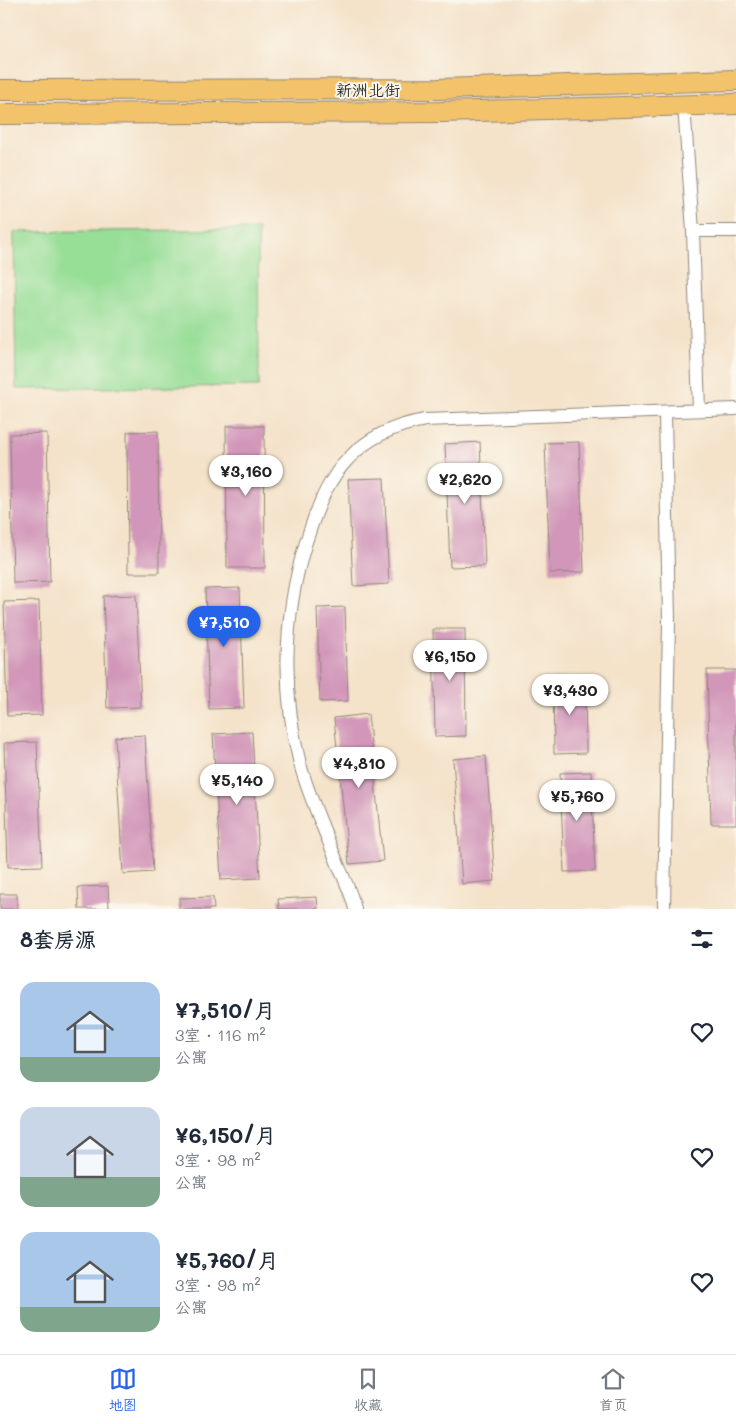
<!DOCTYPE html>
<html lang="zh">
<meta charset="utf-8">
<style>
body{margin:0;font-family:Mali,"LXGW WenKai TC",sans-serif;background:#f6f6f7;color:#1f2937;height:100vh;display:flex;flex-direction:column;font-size:19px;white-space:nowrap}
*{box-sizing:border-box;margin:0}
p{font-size:16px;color:#747a83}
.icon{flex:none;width:28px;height:28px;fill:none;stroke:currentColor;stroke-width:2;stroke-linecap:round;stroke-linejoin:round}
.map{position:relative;height:909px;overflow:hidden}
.drawer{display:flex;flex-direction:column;background:#fff;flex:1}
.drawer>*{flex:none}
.price{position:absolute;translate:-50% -42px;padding:0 11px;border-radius:18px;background:#fff;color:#222;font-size:16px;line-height:32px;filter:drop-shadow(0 1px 2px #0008)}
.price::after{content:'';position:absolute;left:50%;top:30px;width:15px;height:11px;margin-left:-8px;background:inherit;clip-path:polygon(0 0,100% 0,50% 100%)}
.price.active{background:#2563eb;color:#fff}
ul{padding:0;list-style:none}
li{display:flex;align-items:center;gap:15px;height:125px;padding:0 20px}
li span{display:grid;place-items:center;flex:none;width:140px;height:100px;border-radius:15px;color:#555}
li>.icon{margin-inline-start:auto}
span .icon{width:60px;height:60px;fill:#fffc;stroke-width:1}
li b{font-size:21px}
h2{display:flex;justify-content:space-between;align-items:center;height:60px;padding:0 20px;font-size:21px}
.tab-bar{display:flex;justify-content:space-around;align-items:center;height:70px;border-top:1px solid #e0e1e3;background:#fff;font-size:14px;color:#747a83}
.tab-bar a{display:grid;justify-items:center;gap:2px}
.tab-bar .active{color:#2563eb}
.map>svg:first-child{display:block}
.pitch{fill:#97de97;stroke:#618461}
.building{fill:#d196b9}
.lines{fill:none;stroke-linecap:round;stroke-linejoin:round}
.street-casing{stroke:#90867a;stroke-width:14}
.primary-casing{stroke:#90867a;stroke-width:22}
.street{stroke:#fff;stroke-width:12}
.primary{stroke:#f2c36a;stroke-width:20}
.labels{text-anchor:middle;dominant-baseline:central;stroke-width:4;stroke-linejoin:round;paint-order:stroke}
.street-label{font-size:16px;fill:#2b2b2b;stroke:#fbf7ec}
</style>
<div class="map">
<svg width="736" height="909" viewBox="0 0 736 909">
<rect width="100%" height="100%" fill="#fbf7ec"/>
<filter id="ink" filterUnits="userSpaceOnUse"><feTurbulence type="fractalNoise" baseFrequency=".02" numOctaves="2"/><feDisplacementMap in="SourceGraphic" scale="10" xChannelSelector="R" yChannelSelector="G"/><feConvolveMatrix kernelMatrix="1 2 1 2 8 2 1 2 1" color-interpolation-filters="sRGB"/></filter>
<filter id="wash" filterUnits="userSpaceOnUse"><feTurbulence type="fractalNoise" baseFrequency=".0096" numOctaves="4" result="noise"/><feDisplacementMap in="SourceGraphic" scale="20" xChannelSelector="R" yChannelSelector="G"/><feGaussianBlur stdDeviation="1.12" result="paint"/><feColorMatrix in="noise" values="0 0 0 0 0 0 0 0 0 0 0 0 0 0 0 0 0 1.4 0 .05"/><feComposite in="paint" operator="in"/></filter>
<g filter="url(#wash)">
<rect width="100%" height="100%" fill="#f4e2c9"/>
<!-- pitch -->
<path class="pitch" d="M 258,229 L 259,386 L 16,389 L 14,232 Z"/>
<g id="blocks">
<!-- building -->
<g class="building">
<path d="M 226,426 L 264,426 L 265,568 L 227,568 Z"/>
<path d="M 158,431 L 159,573 L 128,573 L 127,432 Z"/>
<path d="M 47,433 L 50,582 L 13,583 L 10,434 Z"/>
<path d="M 480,442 L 485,566 L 450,567 L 445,444 Z"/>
<path d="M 579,442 L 584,572 L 550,573 L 545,443 Z"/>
<path d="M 384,478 L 389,584 L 353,586 L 348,479 Z"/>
<path d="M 240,588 L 244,708 L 209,709 L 205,589 Z"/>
<path d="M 136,595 L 141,707 L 107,708 L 103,596 Z"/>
<path d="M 39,601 L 42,715 L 7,716 L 4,602 Z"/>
<path d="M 345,607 L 348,701 L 320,702 L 317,608 Z"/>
<path d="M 433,629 L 465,629 L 466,736 L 435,737 Z"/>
<path d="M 707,670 L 736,670 L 736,824 L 711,824 Z"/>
<path d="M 585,678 L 586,753 L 554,754 L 553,679 Z"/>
<path d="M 368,714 L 383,861 L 349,864 L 334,718 Z"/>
<path d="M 252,732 L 260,878 L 221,880 L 213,734 Z"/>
<path d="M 145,735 L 153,872 L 123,874 L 115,737 Z"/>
<path d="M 37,742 L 42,866 L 8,867 L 4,743 Z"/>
<path d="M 486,756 L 495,881 L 462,884 L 453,759 Z"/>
<path d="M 591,772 L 595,871 L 564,872 L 560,773 Z"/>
<path d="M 108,886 L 109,909 L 79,909 L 78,887 Z"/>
<rect x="0" y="894" width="17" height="15"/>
<path d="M 213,897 L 214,909 L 179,909 L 179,898 Z"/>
<path d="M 317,897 L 318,909 L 279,909 L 278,899 Z"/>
</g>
</g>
</g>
<g filter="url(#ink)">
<use href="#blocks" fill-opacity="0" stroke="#90867a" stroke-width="1"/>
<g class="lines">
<defs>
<g id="street">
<path d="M 684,105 L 693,231 L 736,231"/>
<path d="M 693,231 L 699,410"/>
<path d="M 355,909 C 352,895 345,880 339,867 C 326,833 310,800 300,764 C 280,686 284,603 311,527 C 320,501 330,477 349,458 C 370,436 396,425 425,420 L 736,409"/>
<path d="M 664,909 L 669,621 L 665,412"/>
</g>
<g id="primary">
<path d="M 0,90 L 438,89 L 736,80"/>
<path d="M 0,114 L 441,112 L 736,104"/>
</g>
</defs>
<!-- street casing -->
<use href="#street" class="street-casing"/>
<!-- primary casing -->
<use href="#primary" class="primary-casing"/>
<!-- street -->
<use href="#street" class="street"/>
<!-- primary -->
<use href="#primary" class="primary"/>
</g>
</g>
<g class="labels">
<!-- street labels -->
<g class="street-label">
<text x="368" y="89">新洲北街</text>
</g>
</g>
</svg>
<b class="price" style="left:246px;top:497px">¥3,160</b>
<b class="price" style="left:465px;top:505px">¥2,620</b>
<b class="price active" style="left:224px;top:648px">¥7,510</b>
<b class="price" style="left:450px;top:682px">¥6,150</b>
<b class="price" style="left:570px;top:716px">¥3,430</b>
<b class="price" style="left:359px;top:789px">¥4,810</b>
<b class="price" style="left:237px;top:806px">¥5,140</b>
<b class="price" style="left:577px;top:822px">¥5,760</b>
</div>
<section class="drawer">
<h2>8套房源<svg class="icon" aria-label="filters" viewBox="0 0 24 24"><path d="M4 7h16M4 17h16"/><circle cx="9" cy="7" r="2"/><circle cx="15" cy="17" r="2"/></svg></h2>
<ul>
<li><span style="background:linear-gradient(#a9c7e8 75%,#7fa58c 0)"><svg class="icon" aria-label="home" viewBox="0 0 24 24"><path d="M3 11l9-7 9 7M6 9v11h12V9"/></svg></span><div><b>¥7,510/月</b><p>3室 · 116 m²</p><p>公寓</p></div><svg class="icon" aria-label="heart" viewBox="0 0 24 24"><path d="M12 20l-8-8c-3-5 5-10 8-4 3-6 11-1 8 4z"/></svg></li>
<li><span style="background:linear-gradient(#c9d6e8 70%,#7fa58c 0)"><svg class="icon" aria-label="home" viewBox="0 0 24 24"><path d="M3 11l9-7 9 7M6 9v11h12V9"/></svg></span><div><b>¥6,150/月</b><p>3室 · 98 m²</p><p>公寓</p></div><svg class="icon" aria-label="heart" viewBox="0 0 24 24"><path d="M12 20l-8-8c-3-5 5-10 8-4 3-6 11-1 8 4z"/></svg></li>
<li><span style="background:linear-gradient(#a9c7e8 75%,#7fa58c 0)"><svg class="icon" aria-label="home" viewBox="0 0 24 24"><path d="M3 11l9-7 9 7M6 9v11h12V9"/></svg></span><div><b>¥5,760/月</b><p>3室 · 98 m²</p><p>公寓</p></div><svg class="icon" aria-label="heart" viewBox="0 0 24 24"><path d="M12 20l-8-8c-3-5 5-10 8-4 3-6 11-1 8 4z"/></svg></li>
</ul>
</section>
<nav class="tab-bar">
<a class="active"><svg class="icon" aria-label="map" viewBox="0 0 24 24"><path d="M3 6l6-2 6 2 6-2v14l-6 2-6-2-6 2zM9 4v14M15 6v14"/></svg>地图</a>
<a><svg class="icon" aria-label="saved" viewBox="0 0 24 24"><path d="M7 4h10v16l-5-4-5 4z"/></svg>收藏</a>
<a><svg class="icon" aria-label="home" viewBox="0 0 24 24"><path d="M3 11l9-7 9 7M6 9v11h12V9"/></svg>首页</a>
</nav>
